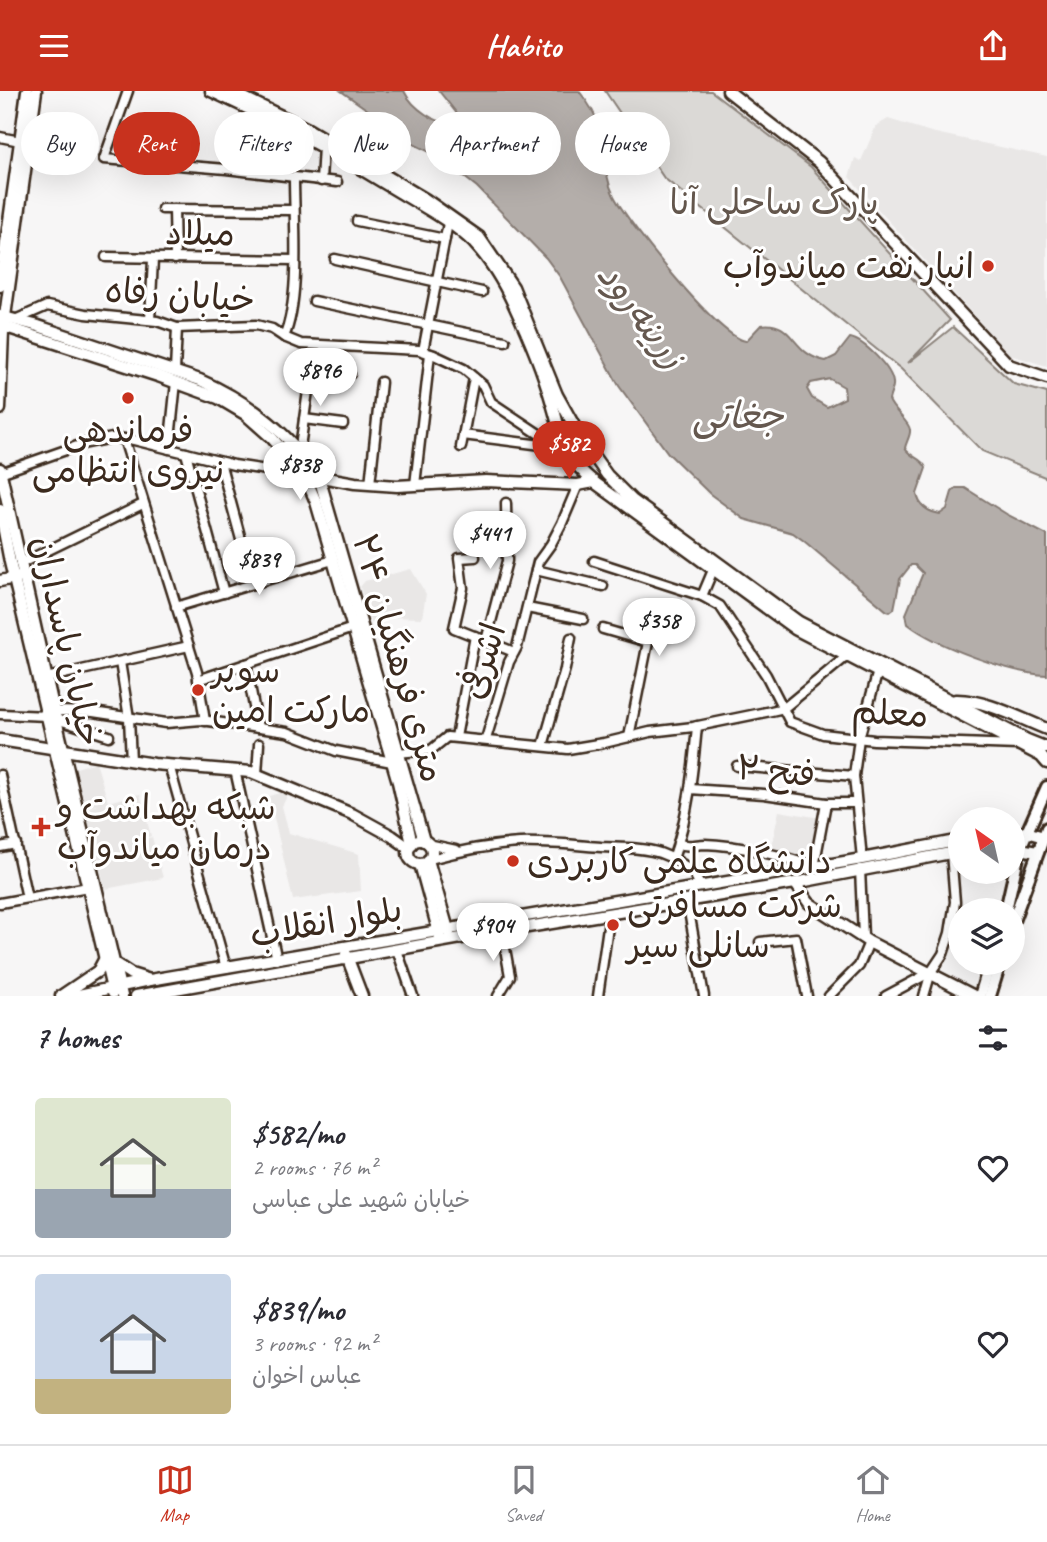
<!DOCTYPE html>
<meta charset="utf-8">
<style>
body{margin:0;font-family:Caveat,"Playpen Sans Arabic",sans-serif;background:#f2f2f3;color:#2b2b33;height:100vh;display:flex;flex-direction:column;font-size:26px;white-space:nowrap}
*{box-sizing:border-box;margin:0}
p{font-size:23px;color:#7c7c81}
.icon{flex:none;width:38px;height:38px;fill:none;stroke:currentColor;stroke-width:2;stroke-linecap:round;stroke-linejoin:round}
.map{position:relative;height:905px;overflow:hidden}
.panel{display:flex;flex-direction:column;background:#fff;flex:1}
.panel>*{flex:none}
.top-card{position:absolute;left:21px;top:21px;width:1006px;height:63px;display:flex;gap:14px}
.needle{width:46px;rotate:326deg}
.tools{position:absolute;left:948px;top:716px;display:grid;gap:14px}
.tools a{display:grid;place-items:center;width:77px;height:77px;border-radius:50%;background:#fff;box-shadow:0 7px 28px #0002;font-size:35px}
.price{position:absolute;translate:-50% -60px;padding:0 16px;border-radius:24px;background:#fff;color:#222;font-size:23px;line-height:46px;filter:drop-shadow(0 2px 4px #0008)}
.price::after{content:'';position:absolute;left:50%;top:42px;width:21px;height:16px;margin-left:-10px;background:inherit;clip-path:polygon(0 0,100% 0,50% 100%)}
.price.on{background:#c8321e;color:#fff}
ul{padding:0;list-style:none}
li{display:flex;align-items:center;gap:21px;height:175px;padding:0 35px}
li+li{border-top:2px solid #e1e1e2}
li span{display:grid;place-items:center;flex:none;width:196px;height:140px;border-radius:7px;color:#555}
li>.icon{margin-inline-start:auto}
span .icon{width:84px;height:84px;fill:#fffc;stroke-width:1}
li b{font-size:30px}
h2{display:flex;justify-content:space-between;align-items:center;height:84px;padding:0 35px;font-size:30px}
.chip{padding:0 24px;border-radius:32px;background:#fff;box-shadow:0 7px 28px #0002;font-size:24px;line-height:63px}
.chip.on{background:#c8321e;color:#fff}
header{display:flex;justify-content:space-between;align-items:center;height:91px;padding:0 35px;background:#c8321e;color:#fff;font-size:32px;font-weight:700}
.tabs{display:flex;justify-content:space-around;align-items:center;height:98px;border-top:2px solid #e1e1e2;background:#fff;font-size:19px;color:#7c7c81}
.tabs a{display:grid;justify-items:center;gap:4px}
.tabs .on{color:#c8321e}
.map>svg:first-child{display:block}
.built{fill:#e9e7e6}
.green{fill:#dbd9d6;stroke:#8b827a;stroke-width:2}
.water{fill:#b4aeaa;stroke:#847972;stroke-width:2;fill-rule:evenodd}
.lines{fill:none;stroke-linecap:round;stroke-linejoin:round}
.minor-casing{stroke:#3b2a1e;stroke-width:13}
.major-casing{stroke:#3b2a1e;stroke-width:15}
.highway-casing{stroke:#3b2a1e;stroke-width:16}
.minor{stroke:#fff;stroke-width:8}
.major{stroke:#fff;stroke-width:10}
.highway{stroke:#fff;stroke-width:10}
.poi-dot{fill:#c8321e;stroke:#fff;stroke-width:2.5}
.labels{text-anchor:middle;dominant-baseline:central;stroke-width:6;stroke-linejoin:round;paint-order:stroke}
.park-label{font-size:35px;fill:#63564c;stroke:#fff}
.street-label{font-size:35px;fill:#3b2a1e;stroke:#fff}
.poi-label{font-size:35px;fill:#3b2a1e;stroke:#fff;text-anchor:start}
.water-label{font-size:37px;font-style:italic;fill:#65584f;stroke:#fff}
</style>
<header><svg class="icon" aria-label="menu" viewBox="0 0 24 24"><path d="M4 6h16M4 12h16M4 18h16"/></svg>Habito<svg class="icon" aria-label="share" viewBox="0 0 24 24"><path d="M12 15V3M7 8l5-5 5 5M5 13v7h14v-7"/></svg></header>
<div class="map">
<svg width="1047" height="905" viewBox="0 0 1047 905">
<rect width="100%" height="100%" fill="#f7f6f6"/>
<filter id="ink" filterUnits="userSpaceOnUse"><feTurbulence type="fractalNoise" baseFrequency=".0143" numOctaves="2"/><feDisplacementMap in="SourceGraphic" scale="14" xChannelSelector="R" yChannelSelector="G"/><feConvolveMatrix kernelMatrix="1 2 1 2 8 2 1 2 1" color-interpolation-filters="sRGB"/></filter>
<g filter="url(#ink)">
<!-- built -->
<g class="built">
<path d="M 888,28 L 931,41 L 1047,66 L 1047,275 L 1010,264 L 849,86 L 855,67 L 861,70 L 876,35 Z"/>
<path d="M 411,478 L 426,503 L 422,527 L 390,526 L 371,532 L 360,496 L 365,490 Z"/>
<path d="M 96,671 L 108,711 L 140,703 L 151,745 L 140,749 L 152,746 L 163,787 L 105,798 L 85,718 L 98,714 L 84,716 L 73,678 Z"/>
<path d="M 282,696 L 290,700 L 282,715 L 289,742 L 359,763 L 361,800 L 293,809 L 269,705 L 279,702 Z"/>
<path d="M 779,720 L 821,727 L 813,771 L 770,761 Z"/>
</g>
<!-- green -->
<path class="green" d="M 605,0 L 711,0 L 811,76 L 950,229 L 908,272 L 953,236 L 1014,293 L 1047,302 L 1047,387 L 982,360 L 901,278 L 664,87 Z"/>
<!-- water -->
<path class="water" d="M 341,0 L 404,0 C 412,16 436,35 455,31 L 458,24 L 439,0 L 579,0 C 587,10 596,24 600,37 C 606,60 603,83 614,105 C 628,132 719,247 746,250 L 761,234 C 795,229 791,264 826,270 L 836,265 L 850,247 C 863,249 892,277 893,292 C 894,298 890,303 889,309 C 892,319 910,331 910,339 C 911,344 906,351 905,357 C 910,367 922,366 926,377 L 917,403 C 919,415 929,421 940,423 L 947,418 L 952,401 L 956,397 L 965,397 L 1008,424 L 1047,444 L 1047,584 C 1012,583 936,555 908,533 L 906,523 L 923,482 L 915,474 L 911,474 L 900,488 L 894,518 L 890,521 L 887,520 L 804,450 L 793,442 L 744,428 L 710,403 L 668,362 L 619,295 L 560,186 L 546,167 L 477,96 L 436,64 L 401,47 L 382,29 ZM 830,288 L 844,296 L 845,307 L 827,316 L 812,307 L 807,298 L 811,292 Z"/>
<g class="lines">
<defs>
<g id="minor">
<path d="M 128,0 L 104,68 L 226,78 L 337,91"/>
<path d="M 0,46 L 20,50"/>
<path d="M 321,90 L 323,55"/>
<path d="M 162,118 L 294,119"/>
<path d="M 174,118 L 175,168"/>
<path d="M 357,130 L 445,148"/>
<path d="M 106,166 L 294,169"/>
<path d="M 335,168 L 482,201"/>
<path d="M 314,210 L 505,250"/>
<path d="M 15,229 L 47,215 L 86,223 L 157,230 L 177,237 L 256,234 L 272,238 L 284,246 L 301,253 L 419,259 L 434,264 L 464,278 L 483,294 L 491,311 L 539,343 L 549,347 L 561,346"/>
<path d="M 150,229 L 153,168"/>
<path d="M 284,246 C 301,207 294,132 294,87"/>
<path d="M 423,260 L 448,132"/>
<path d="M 175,280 L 177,237"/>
<path d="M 304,328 L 343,333"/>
<path d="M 463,344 L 565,357"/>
<path d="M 124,348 L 197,581 L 205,630"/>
<path d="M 461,356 L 474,287"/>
<path d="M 169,358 L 176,291"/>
<path d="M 186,362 L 224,502"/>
<path d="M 299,363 L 311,279 L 350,283"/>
<path d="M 220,371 L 253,493"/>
<path d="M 0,382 L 83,353 L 112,347 L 134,349 L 234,374 L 306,385"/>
<path d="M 370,393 L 381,291"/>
<path d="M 415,394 L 430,263"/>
<path d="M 475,466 L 459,467 L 463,497 L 454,537 L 514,561"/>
<path d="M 594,470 L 702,505 L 720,515 L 766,584 L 790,631 L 823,643 L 874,649 L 1018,654"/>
<path d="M 20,473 L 143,413"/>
<path d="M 536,479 L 603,495"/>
<path d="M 702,505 L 713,479"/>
<path d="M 176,516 L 333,469"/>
<path d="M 527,517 L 583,528"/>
<path d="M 603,538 L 648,551 L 629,646"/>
<path d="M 486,550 L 507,470 L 506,412"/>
<path d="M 120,571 L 129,627 L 131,670"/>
<path d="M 246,573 L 258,637"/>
<path d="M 46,587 L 189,555"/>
<path d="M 198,589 L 353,537"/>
<path d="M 54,620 L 93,621 L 166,632 L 201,629 L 287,641 L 336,660 L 392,671"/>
<path d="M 0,623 L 47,625"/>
<path d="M 56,628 L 109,645"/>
<path d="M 456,646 L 475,545"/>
<path d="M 486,648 L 509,571 L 517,556 L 538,471 L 551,453 L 562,432 L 578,394"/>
<path d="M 543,655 L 565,578 L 571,547"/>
<path d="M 397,662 L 431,659 L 447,646 L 568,658 L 604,652 L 650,641 L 693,636 L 771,620 L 784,617 L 847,565"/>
<path d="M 169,674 L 226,877"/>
<path d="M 737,675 L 854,685"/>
<path d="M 235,679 L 277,869"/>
<path d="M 257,683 L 259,653"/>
<path d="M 0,684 L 27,807"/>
<path d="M 690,698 L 764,703 L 826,712 L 856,712"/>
<path d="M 678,752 C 687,757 696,753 705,753 C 736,754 786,765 814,776 L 826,712"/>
<path d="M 428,753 L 456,759"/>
<path d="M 0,756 L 16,753"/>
<path d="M 430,768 C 459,760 490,754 520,752 C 547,751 574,754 601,756 C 621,757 642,756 660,762 C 676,768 696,779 700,796"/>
<path d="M 673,768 C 688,726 693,680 697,635"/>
<path d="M 862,768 L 854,685 L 859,647 L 878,580"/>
<path d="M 860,778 L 863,846"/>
<path d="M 687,809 L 704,905"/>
<path d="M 0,812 L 88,796"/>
<path d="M 760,851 L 796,847 L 807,905"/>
<path d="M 397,859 L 413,905"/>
<path d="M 498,905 L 510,885 L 502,841"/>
<path d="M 598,905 L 610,822"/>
<path d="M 829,905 L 859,875 L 869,851"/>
<path d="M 886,905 L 931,881"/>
<path d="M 924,905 L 931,881 L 943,863 L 950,842 L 955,811 L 951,762"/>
</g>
<g id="major">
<path d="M 211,0 C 276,30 338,63 399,101 C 424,116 453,131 474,152 C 490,169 504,192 514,214 C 528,244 542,277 551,309 C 564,350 559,361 594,391 L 795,538 L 1041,665 L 1047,672"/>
<path d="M 230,0 L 306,37 L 425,108 L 479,146 L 513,196 L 557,304 L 582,349 L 607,384 L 632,409 L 799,531 L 1027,649 L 1047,657"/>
<path d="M 728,0 L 819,71 L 1009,274 L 1047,287"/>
<path d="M 0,195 L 27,0"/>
<path d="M 0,225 L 35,234 L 200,289 C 248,310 296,346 321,393 L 424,750"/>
<path d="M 0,234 L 158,285 L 218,307 L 245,323 L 272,347 L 305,385 L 316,411 L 398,691 L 412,753"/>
<path d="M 0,318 L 3,240 L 36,0"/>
<path d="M 0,378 L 54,620 L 122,905"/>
<path d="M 316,385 L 355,392 L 397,395 L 486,390 L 578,394 L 594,391"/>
<path d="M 0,419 L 10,471 L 113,902"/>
<path d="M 0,490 L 20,486"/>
<path d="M 955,609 C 985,608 1019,627 1047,638"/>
<path d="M 0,649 L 154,673 L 251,681 L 352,723 L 392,745 L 409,757"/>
<path d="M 1013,743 L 1026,741 L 1044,746"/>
<circle cx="420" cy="761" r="12"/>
<path d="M 1013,757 L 1038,761"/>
<path d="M 428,769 L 449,842"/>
<path d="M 420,773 L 440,846"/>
<path d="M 795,792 L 809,812 L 869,851 L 974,905"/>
<path d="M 346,863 L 362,905"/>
<path d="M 114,872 L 131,883 L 150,889"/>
<path d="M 61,905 L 98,880 L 105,867"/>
<path d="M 74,905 L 150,889 L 862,768 L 961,749"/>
<path d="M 136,905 L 461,847 L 795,792 L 961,760"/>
</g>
<g id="highway">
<path d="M 1006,819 L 1020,757 L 1047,696"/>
<path d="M 1013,830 L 1047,737"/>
<path d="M 980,905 L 990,872"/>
<path d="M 990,905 L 1000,872"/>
</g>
</defs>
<!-- minor casing -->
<use href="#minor" class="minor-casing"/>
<!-- major casing -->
<use href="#major" class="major-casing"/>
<!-- highway casing -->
<use href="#highway" class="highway-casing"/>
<!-- minor -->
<use href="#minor" class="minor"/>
<!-- major -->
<use href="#major" class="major"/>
<!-- highway -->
<use href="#highway" class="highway"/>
</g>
</g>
<!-- markers -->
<g class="poi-dot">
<circle cx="988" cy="175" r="7"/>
<circle cx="128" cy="307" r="7"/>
<circle cx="198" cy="599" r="7"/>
<path d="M37.5 725.5h7v7h7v7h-7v7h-7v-7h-7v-7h7z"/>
<circle cx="513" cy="770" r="7"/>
<circle cx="613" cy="834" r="7"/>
</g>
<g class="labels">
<!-- park labels -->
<g class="park-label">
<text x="774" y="111">پارک ساحلی آنا</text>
</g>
<!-- street labels -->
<g class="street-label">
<text transform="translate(200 142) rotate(1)">میلاد</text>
<text transform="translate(180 204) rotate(4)">خیابان رفاه</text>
<text transform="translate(67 550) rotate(77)">خیابان پاسداران</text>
<text transform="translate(399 567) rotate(74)">۲۴ متری فرهنگیان</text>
<text transform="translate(483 570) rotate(-72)">اشرفی</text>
<text transform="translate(890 622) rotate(4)">معلم</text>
<text transform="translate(776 680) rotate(6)">فتح ۲</text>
<text transform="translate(326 831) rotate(-10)">بلوار انقلاب</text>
</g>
<!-- poi labels -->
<g class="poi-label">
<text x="974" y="175" text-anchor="end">انبار نفت میاندوآب</text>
<text x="128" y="339" text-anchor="middle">فرماندهی<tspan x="128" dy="40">نیروی انتظامی</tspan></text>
<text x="212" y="579">سوپر<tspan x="212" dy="40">مارکت امین</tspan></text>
<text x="57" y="716">شبکه بهداشت و<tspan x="57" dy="40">درمان میاندوآب</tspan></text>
<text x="527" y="770">دانشگاه علمی کاربردی</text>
<text x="627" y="814">شرکت مسافرتی<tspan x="627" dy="40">سانلی سیر</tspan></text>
</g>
<!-- water labels -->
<g class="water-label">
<text transform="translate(642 224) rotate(53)">زرینه‌رود</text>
<text x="738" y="324">جغاتی</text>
</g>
</g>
</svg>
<div class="tools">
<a><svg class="needle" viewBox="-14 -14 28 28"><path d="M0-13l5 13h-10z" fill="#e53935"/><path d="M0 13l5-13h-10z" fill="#7c7c81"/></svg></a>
<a><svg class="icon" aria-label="layers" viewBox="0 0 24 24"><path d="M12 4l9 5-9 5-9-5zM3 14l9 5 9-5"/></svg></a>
</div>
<b class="price" style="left:320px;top:317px">$896</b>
<b class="price on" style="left:569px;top:390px">$582</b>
<b class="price" style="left:300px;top:411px">$838</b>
<b class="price" style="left:490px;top:480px">$441</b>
<b class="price" style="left:259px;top:506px">$839</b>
<b class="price" style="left:659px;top:567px">$358</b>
<b class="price" style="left:493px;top:872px">$904</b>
<div class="top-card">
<a class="chip">Buy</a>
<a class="chip on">Rent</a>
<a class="chip">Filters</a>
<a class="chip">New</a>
<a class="chip">Apartment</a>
<a class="chip">House</a>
</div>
</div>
<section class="panel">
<h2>7 homes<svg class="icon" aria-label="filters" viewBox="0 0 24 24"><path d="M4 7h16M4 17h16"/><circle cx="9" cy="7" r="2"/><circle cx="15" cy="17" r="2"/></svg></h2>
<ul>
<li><span style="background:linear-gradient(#dfe7d0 65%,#9aa5b1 0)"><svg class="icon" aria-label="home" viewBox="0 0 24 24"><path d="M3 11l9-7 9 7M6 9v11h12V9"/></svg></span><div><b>$582/mo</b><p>2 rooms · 76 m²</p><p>خیابان شهید علی عباسی</p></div><svg class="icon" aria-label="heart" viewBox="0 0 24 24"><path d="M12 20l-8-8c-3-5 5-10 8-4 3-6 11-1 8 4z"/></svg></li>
<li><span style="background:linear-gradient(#c9d6e8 75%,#c2b280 0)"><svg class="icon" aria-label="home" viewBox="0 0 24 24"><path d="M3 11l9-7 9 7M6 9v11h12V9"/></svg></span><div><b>$839/mo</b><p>3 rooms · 92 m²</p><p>عباس اخوان</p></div><svg class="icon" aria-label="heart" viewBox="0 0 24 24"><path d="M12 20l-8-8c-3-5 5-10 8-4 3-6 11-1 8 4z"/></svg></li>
</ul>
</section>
<nav class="tabs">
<a class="on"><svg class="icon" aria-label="map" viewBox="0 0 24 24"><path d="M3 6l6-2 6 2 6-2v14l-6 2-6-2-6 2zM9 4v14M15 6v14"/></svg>Map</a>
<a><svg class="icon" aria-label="saved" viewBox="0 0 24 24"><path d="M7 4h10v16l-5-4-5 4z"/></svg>Saved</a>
<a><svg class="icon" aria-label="home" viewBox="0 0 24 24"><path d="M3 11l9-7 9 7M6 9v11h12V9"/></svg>Home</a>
</nav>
